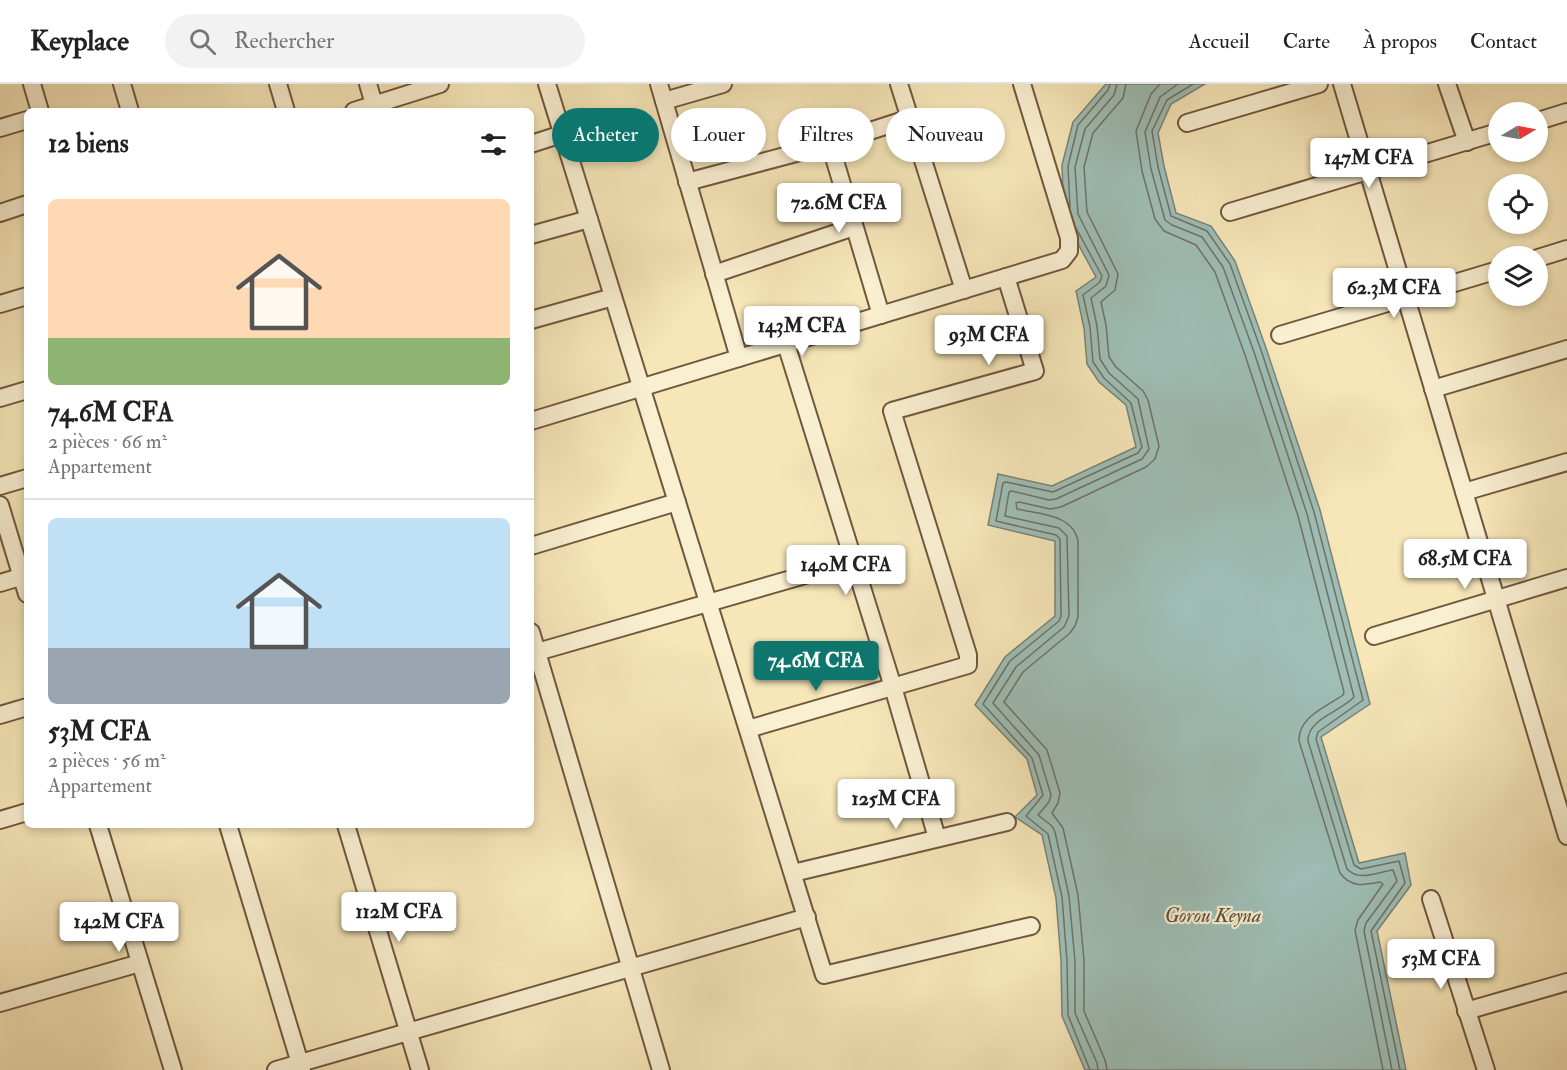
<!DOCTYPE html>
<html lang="fr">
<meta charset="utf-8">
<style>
body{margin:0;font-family:"IM FELL Double Pica",serif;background:#f2f2f2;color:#222;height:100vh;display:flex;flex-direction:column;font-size:22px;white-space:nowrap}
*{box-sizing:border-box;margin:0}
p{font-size:20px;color:#767676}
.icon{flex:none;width:33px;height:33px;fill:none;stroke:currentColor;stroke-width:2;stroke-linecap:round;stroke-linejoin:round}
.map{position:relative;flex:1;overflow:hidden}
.drawer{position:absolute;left:24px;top:24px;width:510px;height:720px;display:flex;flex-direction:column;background:#fff;border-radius:9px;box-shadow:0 3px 9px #0003}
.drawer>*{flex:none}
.banner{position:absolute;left:552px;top:24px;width:570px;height:54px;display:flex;gap:12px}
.needle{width:39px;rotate:80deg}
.tools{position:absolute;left:1488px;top:18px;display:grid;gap:12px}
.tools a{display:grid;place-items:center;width:60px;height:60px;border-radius:50%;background:#fff;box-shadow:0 3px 9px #0003;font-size:30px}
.price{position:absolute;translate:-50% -51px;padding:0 14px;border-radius:6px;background:#fff;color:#222;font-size:20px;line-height:39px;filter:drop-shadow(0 2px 3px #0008)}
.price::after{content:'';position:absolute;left:50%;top:36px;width:18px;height:14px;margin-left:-9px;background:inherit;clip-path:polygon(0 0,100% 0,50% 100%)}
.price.active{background:#0f766e;color:#fff}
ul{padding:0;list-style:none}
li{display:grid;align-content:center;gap:12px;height:318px;padding:0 24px}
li+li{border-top:2px solid #e0e0e0}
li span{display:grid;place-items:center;height:186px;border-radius:9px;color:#555}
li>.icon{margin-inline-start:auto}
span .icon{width:108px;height:108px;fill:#fffc;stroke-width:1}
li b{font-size:26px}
h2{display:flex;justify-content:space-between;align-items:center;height:72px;padding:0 24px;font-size:26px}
.chip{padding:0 21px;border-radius:27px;background:#fff;box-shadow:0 3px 9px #0003;font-size:21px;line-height:54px}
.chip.active{background:#0f766e;color:#fff}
header{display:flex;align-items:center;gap:36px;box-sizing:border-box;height:84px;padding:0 30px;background:#fff;border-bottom:2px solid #e0e0e0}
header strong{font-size:28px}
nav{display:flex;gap:33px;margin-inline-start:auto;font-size:21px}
.search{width:420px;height:54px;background:#f2f2f2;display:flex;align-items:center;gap:15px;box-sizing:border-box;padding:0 21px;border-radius:33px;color:#767676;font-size:22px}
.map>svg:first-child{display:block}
.water{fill:#9ebeb6;stroke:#7a8276;stroke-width:1.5}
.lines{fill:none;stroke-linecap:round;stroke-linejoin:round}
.shore{stroke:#707266;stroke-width:1.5}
.minor-casing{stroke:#70573e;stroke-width:20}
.minor{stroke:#f9efd1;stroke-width:16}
.labels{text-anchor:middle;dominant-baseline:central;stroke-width:4.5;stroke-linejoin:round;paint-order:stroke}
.water-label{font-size:20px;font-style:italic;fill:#5a4d3e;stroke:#f9efd1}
</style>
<header>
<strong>Keyplace</strong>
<div class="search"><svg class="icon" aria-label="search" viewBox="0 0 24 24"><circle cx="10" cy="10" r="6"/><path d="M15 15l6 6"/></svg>Rechercher</div>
<nav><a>Accueil</a><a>Carte</a><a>À propos</a><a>Contact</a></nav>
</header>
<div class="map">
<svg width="1567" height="986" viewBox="0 0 1567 986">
<rect width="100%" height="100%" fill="#f6e6b8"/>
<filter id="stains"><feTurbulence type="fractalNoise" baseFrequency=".00333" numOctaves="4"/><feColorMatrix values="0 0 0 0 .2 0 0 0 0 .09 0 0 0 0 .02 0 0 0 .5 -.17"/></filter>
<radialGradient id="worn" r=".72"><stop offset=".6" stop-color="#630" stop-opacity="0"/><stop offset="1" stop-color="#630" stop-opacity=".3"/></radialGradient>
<!-- water -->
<path class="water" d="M 1106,0 L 1205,0 L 1171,20 L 1158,49 L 1164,82 L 1176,129 L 1211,142 L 1235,177 L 1266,264 L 1320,426 L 1370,620 L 1321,653 L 1359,779 L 1405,769 L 1411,801 L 1377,847 L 1406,986 L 1085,986 L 1062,932 L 1061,877 L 1056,814 L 1042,751 L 1015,733 L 1037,711 L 1027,675 L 975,621 L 1005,573 L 1055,532 L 1055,457 L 988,441 L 998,390 L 1052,402 L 1136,363 L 1126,321 L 1099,298 L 1087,280 L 1084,244 L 1076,207 L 1096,193 L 1064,134 L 1062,81 L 1073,38 Z"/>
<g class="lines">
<!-- shore -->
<g class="shore">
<path d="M 1160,0 L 1151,10 L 1136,47 L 1142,87 L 1155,135 L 1164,147 L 1196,161 L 1215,188 L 1245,271 L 1298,432 L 1344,608 L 1343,611 C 1326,623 1298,633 1299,657 L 1340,789 C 1351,804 1364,801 1380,798 L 1383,800 L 1358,836 L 1355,846 L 1383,986"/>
<path d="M 1178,0 L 1160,13 L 1145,48 L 1151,85 L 1165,136 L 1172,141 L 1202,153 L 1223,183 L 1254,268 L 1307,430 L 1354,613 C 1342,627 1307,635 1308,657 L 1347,785 C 1359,798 1378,788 1393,786 L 1397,797 L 1366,839 L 1364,847 L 1392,986"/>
<path d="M 1193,0 L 1167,16 L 1152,47 L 1158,83 L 1171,132 L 1207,147 L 1230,180 L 1261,266 L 1314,428 L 1363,616 L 1318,648 L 1316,655 L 1354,781 L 1361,785 L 1399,777 L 1405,799 L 1371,847 L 1400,986"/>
<path d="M 1070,123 L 1068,82 L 1078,41 L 1108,6 L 1110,0"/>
<path d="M 1076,144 L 1102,192 L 1100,198 L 1083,211 L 1090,243 L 1093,278 L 1104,294 L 1131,319 L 1142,363 L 1138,369 L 1053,408 L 1006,398 L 1003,399 L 996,437 L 1056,451 L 1060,455 L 1061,532 L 1059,537 L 1010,577 L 983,620 L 1032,674 L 1043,711 L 1026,732 L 1048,750 L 1062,813 L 1067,877 L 1068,931 L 1090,986"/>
<path d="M 1098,986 L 1097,979 L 1075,929 L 1075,877 L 1069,812 L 1055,748 L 1052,742 L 1038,731 L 1049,718 L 1051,711 L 1039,671 L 993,619 L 1016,583 L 1064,543 L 1069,532 L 1067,452 L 1059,444 L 1005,432 L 1009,408 L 1012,407 L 1049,416 L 1056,415 L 1142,375 L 1149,365 L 1138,315 L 1109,289 L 1100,275 L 1097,242 L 1091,214 L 1106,202 L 1109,191 L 1078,130 L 1075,83 L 1085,45 L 1114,11 L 1117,0"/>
<path d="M 1107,986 L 1105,976 L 1084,927 L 1084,876 L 1078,811 L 1063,744 L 1052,729 L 1058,719 L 1060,709 L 1047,666 L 1004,618 L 1023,588 L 1070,549 L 1075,542 L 1078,533 L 1078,457 C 1073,430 1038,430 1017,425 L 1016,419 L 1019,418 L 1050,425 L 1061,423 L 1146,383 L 1155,375 L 1159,362 L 1148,316 L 1143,307 L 1116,283 L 1109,273 L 1106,241 L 1101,218 L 1115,206 L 1118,190 L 1087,128 L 1084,83 L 1093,49 L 1123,14 L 1126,0"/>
</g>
<defs>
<g id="minor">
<path d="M 32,0 L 40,27"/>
<path d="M 122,0 L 130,27"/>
<path d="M 278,0 L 286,27"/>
<path d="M 368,0 L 376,27"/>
<path d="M 547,0 L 824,891 L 1031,842"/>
<path d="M 659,0 L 739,274"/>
<path d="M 899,0 L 964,206"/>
<path d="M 1342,0 L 1567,752"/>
<path d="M 1447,0 L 1467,58"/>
<path d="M 664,17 L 723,0"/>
<path d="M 354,27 L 440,0"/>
<path d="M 1538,37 L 1567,28"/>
<path d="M 1187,39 L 1319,0"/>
<path d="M 0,44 L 27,36"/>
<path d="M 531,60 L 562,50"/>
<path d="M 830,60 L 881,231"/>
<path d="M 687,98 L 830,60 L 910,34"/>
<path d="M 1230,128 L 1498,48"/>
<path d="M 0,129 L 27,120"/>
<path d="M 531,151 L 589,135"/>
<path d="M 1538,174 L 1567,165"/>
<path d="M 714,190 L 854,143"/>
<path d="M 0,220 L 27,212"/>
<path d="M 531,236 L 613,213"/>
<path d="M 1280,251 L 1498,186"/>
<path d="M 786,260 L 893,603 L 937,754"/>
<path d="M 1433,305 L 1567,265"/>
<path d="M 0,314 L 27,306"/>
<path d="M 531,337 L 1062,176 L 1069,167 L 1069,154 L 1022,0"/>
<path d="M 0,402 L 27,394"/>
<path d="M 1464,408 L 1567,378"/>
<path d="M 0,421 L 27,510"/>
<path d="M 531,462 L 677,418"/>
<path d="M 0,499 L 27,491"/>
<path d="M 531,548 L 661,986"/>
<path d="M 1374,552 L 1567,494"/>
<path d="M 537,568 L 854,477"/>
<path d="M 0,631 L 27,623"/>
<path d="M 748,645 L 968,581 L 968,571 L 892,327 L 1035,287 L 1006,193"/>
<path d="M 0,736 L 27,728"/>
<path d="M 98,741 L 173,986"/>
<path d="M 228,741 L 302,986"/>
<path d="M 346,741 L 420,986"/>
<path d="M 793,789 L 1007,738"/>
<path d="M 1431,815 L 1486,986"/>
<path d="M 0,919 L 140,879"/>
<path d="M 1466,927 L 1567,898"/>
<path d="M 276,986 L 807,833"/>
</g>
</defs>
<!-- minor casing -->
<use href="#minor" class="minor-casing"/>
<!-- minor -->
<use href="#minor" class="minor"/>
</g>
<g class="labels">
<!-- water labels -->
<g class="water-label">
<text x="1213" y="831">Gorou Keyna</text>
</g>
</g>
<rect width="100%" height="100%" filter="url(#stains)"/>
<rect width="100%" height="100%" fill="url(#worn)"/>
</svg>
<div class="tools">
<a><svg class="needle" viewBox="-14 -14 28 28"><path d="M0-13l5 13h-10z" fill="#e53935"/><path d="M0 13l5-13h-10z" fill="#767676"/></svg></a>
<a><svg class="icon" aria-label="locate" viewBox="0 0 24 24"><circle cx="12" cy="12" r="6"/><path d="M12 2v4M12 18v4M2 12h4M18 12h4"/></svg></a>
<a><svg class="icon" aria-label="layers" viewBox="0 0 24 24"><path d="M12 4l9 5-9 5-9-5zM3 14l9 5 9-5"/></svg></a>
</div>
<b class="price" style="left:1369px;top:105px">147M CFA</b>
<b class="price" style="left:839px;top:150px">72.6M CFA</b>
<b class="price" style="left:1394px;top:235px">62.3M CFA</b>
<b class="price" style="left:802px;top:273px">143M CFA</b>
<b class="price" style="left:989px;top:282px">93M CFA</b>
<b class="price" style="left:1465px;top:506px">68.5M CFA</b>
<b class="price" style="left:846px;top:512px">140M CFA</b>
<b class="price active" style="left:816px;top:608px">74.6M CFA</b>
<b class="price" style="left:896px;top:746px">125M CFA</b>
<b class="price" style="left:399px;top:859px">112M CFA</b>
<b class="price" style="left:119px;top:869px">142M CFA</b>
<b class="price" style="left:1441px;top:906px">53M CFA</b>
<div class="banner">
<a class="chip active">Acheter</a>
<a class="chip">Louer</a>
<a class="chip">Filtres</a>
<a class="chip">Nouveau</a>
</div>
<section class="drawer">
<h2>12 biens<svg class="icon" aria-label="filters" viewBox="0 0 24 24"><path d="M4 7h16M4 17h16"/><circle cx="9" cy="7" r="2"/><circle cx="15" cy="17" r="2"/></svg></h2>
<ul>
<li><span style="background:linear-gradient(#ffd9b3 75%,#8fb573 0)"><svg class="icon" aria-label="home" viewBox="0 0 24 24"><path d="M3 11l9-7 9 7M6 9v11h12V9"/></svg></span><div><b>74.6M CFA</b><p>2 pièces · 66 m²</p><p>Appartement</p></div></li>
<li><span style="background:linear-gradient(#bfe0f5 70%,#9aa5b1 0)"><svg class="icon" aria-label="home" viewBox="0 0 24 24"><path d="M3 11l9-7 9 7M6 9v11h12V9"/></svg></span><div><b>53M CFA</b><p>2 pièces · 56 m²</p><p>Appartement</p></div></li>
</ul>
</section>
</div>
